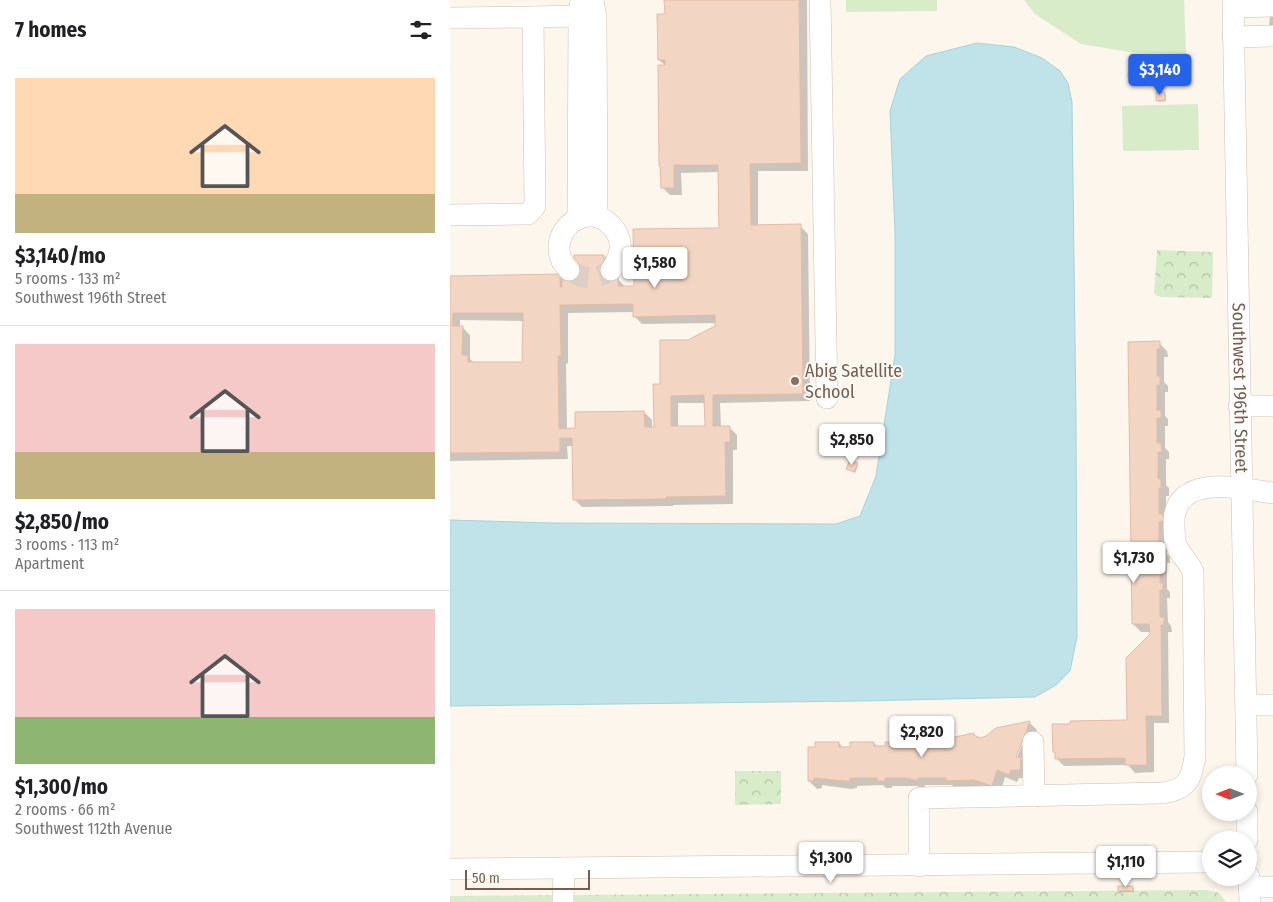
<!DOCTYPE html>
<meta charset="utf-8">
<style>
body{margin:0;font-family:"Fira Sans Condensed",sans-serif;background:#f2f2f2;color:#202124;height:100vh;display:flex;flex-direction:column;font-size:19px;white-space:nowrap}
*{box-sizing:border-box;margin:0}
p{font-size:16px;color:#757577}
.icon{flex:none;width:28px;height:28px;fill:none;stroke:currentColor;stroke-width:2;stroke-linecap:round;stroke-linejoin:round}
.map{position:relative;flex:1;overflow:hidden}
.drawer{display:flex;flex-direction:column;background:#fff;width:450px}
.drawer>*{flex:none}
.needle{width:32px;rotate:270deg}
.controls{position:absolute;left:752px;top:766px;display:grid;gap:10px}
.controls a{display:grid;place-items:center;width:55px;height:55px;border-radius:50%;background:#fff;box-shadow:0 2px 8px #0003;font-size:25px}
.scale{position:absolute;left:15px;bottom:12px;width:125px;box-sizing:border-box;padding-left:5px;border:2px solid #7a5c4d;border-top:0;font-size:14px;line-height:18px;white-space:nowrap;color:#7a5c4d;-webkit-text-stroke:4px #fffaf3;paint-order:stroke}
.price{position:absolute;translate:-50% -42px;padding:0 11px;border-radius:5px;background:#fff;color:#222;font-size:16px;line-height:32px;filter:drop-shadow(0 1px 2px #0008)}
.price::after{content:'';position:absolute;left:50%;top:30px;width:15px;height:11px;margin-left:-8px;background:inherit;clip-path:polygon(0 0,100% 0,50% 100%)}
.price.current{background:#2563eb;color:#fff}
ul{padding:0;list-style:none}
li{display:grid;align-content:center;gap:10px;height:265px;padding:0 15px}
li+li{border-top:1px solid #e0e0e0}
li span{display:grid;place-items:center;height:155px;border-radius:0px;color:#555}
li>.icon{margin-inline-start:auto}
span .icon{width:90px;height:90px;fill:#fffc;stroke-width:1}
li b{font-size:21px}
h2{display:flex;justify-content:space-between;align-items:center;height:60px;padding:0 15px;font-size:21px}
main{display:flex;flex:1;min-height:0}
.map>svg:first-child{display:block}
.grass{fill:#d8ecc9}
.park{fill:url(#park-crowns)}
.water{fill:#bfe3e8;stroke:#a5d3da}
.shadow{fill:#0003;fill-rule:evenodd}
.building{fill:#f3d5c3;stroke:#e6bba3;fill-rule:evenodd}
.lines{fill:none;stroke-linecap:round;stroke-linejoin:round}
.minor-tunnel{stroke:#dcd0c4;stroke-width:21;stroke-dasharray:21 11;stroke-linecap:butt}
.minor-casing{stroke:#d1beb0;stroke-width:22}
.minor{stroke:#fff;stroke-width:21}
.education-dot{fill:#8d6e63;stroke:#fffaf3;stroke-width:2}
.labels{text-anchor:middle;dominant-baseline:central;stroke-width:4;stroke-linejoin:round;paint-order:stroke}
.education-label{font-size:18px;fill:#785e54;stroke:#fffaf3;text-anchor:start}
.street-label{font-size:18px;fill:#7a5c4d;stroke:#fffaf3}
</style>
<main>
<section class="drawer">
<h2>7 homes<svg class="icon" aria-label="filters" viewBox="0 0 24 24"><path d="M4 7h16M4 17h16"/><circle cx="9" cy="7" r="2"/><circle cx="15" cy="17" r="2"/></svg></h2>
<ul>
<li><span style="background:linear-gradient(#ffd9b3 75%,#c2b280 0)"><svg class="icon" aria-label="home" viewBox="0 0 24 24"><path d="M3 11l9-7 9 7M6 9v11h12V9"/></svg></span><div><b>$3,140/mo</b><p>5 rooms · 133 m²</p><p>Southwest 196th Street</p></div></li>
<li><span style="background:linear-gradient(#f6c9c9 70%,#c2b280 0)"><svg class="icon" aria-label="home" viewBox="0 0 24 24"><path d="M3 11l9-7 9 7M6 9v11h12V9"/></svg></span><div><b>$2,850/mo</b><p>3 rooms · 113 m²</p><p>Apartment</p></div></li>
<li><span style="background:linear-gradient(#f6c9c9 70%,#8fb573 0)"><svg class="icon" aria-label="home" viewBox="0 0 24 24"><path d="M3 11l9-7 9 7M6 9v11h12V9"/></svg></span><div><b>$1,300/mo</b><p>2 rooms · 66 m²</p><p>Southwest 112th Avenue</p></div></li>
</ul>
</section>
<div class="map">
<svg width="823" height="902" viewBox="0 0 823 902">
<defs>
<pattern id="park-crowns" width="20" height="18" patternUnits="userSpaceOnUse" patternTransform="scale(1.25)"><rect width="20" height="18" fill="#d8ecc9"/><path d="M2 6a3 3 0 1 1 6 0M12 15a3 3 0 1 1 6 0" fill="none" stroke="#b4c2a5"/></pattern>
</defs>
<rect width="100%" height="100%" fill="#fdf6ec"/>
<!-- grass -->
<g class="grass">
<path d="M 396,0 L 487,0 L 487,11 L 396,12 Z"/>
<path d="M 574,0 L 734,0 L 736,54 L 679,52 L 631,44 L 585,14 Z"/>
<path d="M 680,54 L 713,54 L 735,57 L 734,82 L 702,80 L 677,77 Z"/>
<path d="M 748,104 L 749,150 L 673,151 L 672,106 Z"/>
</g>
<!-- park -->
<g class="park">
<path d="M 707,250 L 763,252 L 762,298 L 711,297 L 704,294 Z"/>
<path d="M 285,771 L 331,771 L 331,804 L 285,805 Z"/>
<path d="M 757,890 L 769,893 L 776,902 L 0,902 L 0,896 Z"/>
</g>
<!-- water -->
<path class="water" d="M 527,43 L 564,47 L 592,58 L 610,71 L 618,83 L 622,102 L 626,417 L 627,637 L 620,671 L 606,685 L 585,697 L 409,701 L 0,706 L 0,520 L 103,523 L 386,524 L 410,516 L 426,476 L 445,355 L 445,232 L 440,111 L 450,79 L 476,56 Z"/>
<!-- shadow -->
<g class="shadow">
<path d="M 216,0 L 357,0 L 358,171 L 308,171 L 308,226 L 350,226 L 358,234 L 360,401 L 270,403 L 271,427 L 279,427 L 287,435 L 287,450 L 283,450 L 283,504 L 223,505 L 223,506 L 132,507 L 124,499 L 123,446 L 117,446 L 118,459 L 0,461 L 0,277 L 109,275 L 116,282 L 154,256 L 162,264 L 165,274 L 169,277 L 169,280 L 175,287 L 185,287 L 270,229 L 269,172 L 231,173 L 232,195 L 220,195 L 212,187 L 216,66 L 209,60 L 216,15 ZM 184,312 L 184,316 L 192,324 L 266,323 L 266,327 L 238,341 L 211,385 L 205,428 L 202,428 L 202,420 L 194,412 L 126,430 L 117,430 L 116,364 L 118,363 L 118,313 ZM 10,320 L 74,321 L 74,363 L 24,363 L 20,359 L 20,335 L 12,327 L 10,327 ZM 228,403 L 255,403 L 256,427 L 228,427 Z"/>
<path d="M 820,16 L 823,16 L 823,26 L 819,25 Z"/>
<path d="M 714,93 L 716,95 L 716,101 L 709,102 L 708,100 Z"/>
<path d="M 679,343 L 709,343 L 717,351 L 718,357 L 714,357 L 714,382 L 718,386 L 718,392 L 715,392 L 715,416 L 718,419 L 718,426 L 715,426 L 715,448 L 719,452 L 719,459 L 716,459 L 716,485 L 719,488 L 719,496 L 716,496 L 717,554 L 720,557 L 720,563 L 717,563 L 717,589 L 720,592 L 720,598 L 717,598 L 718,622 L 721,626 L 722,632 L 718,632 L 719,723 L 704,723 L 704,772 L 685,773 L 678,765 L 614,766 L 606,758 L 606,754 L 604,751 L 678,721 L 701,635 L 701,632 L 691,632 L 683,624 Z"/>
<path d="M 407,464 L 408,466 L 405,473 L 398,469 Z"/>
<path d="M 579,722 L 587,730 L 575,763 L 578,778 L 569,778 L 567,782 L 555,777 L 550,794 L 505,788 L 502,785 L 475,785 L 475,788 L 470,788 L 468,786 L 442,786 L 442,788 L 436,788 L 433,785 L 407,786 L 407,788 L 401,789 L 372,785 L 372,788 L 367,789 L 359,781 L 389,743 L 393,748 L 402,748 L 424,743 L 428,747 L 456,743 L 460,747 L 527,738 L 530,739 ZM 574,731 L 577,731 L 565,763 L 563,762 Z"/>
<path d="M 682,887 L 684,889 L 684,892 L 670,892 L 669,890 Z"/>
</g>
<!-- building -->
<g class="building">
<path d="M 214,0 L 349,0 L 351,163 L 300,164 L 301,225 L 351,224 L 353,394 L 263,395 L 263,426 L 280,426 L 280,442 L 275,442 L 276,496 L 216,497 L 216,499 L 123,500 L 122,438 L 110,438 L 110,452 L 0,453 L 0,276 L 110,274 L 110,287 L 112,287 L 112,280 L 115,280 L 124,262 L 124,255 L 154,255 L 154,262 L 164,278 L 168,278 L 168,286 L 184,286 L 183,229 L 269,228 L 268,165 L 224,165 L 224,188 L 211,188 L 210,166 L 209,166 L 208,65 L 215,65 L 215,60 L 208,60 L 207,14 L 215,14 ZM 183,304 L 183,317 L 265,315 L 265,326 L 238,340 L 210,340 L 210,384 L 203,384 L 204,427 L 195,427 L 194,411 L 125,412 L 125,428 L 109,429 L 108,356 L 111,356 L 110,305 ZM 3,313 L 73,313 L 72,362 L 18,362 L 18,355 L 12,355 L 13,326 L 2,326 ZM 254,395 L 255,426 L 221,426 L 221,396 Z"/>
<path d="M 706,92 L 715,92 L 715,100 L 706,101 Z"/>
<path d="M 710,341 L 710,349 L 707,349 L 707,376 L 710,376 L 710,385 L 707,385 L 707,410 L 711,410 L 711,418 L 707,418 L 707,443 L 711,443 L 712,452 L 708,452 L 708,479 L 711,479 L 711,488 L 709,488 L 709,514 L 713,514 L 713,521 L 709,522 L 709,548 L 713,548 L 713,556 L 710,556 L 710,583 L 713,583 L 713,590 L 710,590 L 710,617 L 714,617 L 714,625 L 711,625 L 712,716 L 696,716 L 697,765 L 675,765 L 675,758 L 605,759 L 605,752 L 603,752 L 602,724 L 620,724 L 620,721 L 677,720 L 676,658 L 700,634 L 699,624 L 682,624 L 678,342 Z"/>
<path d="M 400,460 L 408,463 L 404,472 L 396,469 Z"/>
<path d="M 580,721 L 566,757 L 571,757 L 570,770 L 561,770 L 559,775 L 547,770 L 542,786 L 524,780 L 496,781 L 496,778 L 468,778 L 468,780 L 461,780 L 461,778 L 435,778 L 435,781 L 427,781 L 427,778 L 400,778 L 400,781 L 393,781 L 364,778 L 364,781 L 358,781 L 358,747 L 365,747 L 365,742 L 389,742 L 389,747 L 400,747 L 400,742 L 424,742 L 424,746 L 435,746 L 435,742 L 457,742 L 457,747 L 524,733 L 524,735 L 530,738 L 536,736 L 546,728 Z"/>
<rect x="668" y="886" width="15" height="5"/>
</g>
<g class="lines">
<!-- minor-tunnel -->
<path class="minor-tunnel" d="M 119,270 C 135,280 145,281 161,270"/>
<defs>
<g id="minor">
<path d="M 143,0 L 146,18 L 147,217"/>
<path d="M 370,0 L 377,398"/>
<path id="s1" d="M 783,0 L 797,775"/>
<path d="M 783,7 L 823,6"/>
<path d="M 83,17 L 129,16"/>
<path d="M 0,18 L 83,17 L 85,206 L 78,214 L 0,215"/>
<path d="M 783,37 L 823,36"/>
<path d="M 128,219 L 129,16 L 131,0"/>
<path d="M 119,270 C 116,267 114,264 112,261 C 102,240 118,217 140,216 C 156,215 172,233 170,249 C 169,257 166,263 161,270"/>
<path d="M 789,406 L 823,406"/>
<path d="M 796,705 L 823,705"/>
<path d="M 583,742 L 584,796"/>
<path d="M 797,812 L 797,840"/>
<path d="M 469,866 L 469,798 L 712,793 C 737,790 742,779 745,756 L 743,572 C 739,561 728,553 725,542 C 724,534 724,526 724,519 C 729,472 793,489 823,493"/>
<path d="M 0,869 L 761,862"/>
<path d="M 799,877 L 800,902"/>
<path d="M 799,887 L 823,887"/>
<path d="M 113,902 L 114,868"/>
</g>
</defs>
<!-- minor casing -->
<use href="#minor" class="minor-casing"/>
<!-- minor -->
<use href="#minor" class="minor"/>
</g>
<!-- markers -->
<circle class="education-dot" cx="345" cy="381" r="5"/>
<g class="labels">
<!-- education labels -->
<g class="education-label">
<text x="355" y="371">Abig Satellite<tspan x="355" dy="21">School</tspan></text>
</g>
<!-- street labels -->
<g class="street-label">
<text stroke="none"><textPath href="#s1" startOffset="388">Southwest 196th Street</textPath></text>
</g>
</g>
</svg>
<div class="controls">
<a><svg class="needle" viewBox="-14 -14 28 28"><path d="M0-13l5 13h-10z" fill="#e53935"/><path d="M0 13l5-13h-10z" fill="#757577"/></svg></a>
<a><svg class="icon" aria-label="layers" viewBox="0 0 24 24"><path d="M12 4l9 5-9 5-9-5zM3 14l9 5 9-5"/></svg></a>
</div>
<div class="scale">50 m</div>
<b class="price current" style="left:710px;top:96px">$3,140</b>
<b class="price" style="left:205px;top:289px">$1,580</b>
<b class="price" style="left:402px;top:466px">$2,850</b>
<b class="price" style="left:684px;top:584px">$1,730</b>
<b class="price" style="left:472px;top:758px">$2,820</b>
<b class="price" style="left:381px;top:884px">$1,300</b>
<b class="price" style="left:676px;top:888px">$1,110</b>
</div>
</main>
